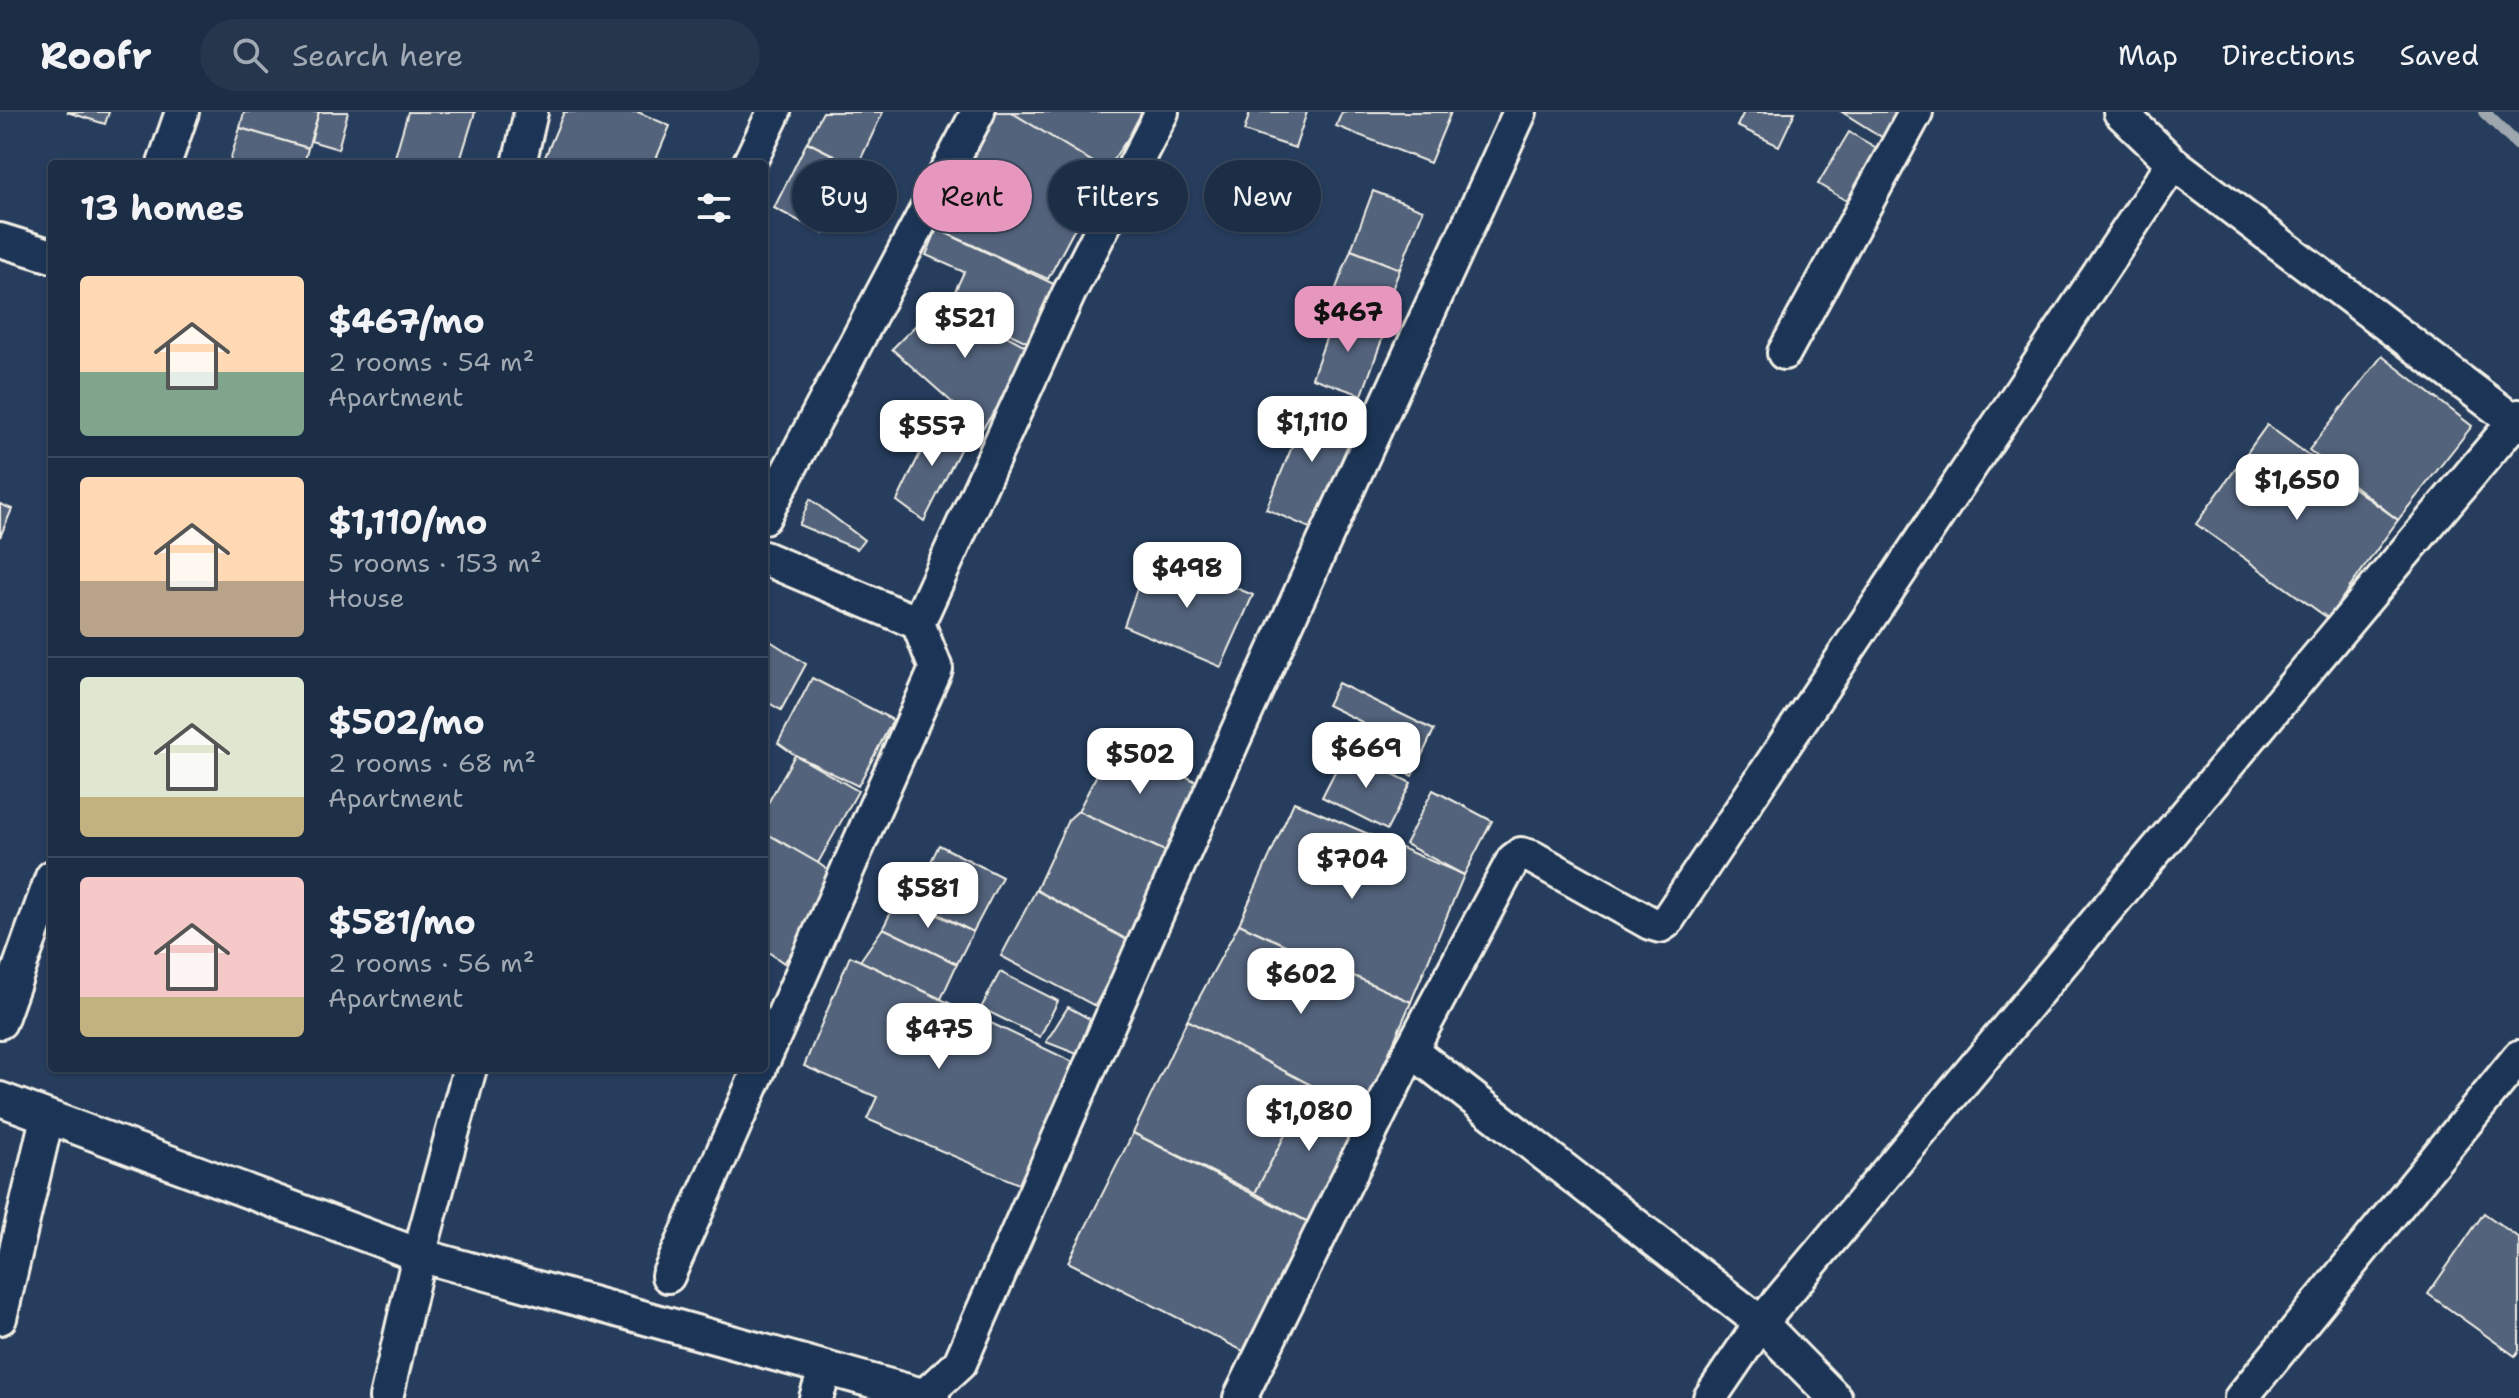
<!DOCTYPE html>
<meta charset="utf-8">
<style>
body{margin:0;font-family:"Shantell Sans",sans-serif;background:#25364d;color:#f1f3f6;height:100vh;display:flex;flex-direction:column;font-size:30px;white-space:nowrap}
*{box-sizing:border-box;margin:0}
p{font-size:26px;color:#a0a8b3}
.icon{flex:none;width:44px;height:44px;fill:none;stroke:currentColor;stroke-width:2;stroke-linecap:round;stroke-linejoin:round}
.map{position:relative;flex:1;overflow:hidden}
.side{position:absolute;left:48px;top:48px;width:720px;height:912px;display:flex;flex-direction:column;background:#1c2e46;border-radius:8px;box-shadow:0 2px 6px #0004,0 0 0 2px #3a4a5f}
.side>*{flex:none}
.hud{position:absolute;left:792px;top:48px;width:760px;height:72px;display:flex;gap:16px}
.price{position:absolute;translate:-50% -68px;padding:0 18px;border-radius:16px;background:#fff;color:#222;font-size:26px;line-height:52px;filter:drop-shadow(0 2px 4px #0008)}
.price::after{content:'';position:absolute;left:50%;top:48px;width:24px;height:18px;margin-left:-12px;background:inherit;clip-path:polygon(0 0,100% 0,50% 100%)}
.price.on{background:#e797bd;color:#111}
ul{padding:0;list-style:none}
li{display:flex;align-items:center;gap:24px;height:200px;padding:0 32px}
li+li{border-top:2px solid #3a4a5f}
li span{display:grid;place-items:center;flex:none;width:224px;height:160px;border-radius:8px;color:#555}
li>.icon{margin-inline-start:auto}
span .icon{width:96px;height:96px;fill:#fffc;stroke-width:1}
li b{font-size:34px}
h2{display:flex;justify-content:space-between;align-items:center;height:96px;padding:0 32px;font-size:34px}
.tag{padding:0 28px;border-radius:36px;background:#1c2e46;box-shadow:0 2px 6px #0004,0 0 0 2px #3a4a5f;font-size:28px;line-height:72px}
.tag.on{background:#e797bd;color:#111}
header{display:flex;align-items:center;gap:48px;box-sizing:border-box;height:112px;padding:0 40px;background:#1c2e46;border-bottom:2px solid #3a4a5f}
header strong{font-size:38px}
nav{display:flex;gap:44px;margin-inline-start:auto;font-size:28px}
.search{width:560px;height:72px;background:#25364d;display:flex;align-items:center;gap:20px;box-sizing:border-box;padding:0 28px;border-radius:44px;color:#a0a8b3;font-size:30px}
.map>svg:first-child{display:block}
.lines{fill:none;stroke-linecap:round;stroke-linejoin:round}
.stream{stroke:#9fa7ae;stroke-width:12}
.building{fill:#52647b;stroke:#f4f1e8;stroke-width:2}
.minor-casing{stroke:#f4f1e8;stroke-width:38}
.minor{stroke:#1d3557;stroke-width:32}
</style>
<header>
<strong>Roofr</strong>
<div class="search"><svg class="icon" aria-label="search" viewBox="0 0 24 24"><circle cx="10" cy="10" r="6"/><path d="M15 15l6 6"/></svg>Search here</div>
<nav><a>Map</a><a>Directions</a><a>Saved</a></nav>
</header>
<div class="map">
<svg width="2519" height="1286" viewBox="0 0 2519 1286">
<rect width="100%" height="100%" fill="#263d5d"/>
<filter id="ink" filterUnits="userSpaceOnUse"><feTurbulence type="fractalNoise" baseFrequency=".0125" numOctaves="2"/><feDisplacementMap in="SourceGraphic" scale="16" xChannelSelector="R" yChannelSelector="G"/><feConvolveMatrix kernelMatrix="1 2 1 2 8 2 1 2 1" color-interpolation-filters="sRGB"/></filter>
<g filter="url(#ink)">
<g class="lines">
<!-- stream -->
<path class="stream" d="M 2484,0 L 2519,34"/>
</g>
<!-- building -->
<g class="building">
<path d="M 67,0 L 109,0 L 105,12 Z"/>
<path d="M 244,0 L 319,0 L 308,36 L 240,16 Z"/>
<path d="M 319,0 L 348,0 L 338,37 L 311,29 Z"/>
<path d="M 408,0 L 475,0 L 459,52 L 393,52 Z"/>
<path d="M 564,0 L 638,0 L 670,14 L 654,52 L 542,52 Z"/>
<path d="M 823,0 L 883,0 L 857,55 L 807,30 Z"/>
<path d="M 993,0 L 1011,0 L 1106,58 L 1048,167 L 937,117 Z"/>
<path d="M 1011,0 L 1146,0 L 1106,58 Z"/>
<path d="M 1250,0 L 1307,0 L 1295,36 L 1244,19 Z"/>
<path d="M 1342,0 L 1451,0 L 1430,51 L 1336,14 Z"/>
<path d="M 1744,0 L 1795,0 L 1779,34 L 1737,14 Z"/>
<path d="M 1842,0 L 1900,0 L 1885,27 Z"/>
<path d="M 240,16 L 308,36 L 304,52 L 229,52 Z"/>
<path d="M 1849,20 L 1882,39 L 1852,92 L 1818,72 Z"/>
<path d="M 807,30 L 857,55 L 824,122 L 774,96 Z"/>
<path d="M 1373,79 L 1423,98 L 1400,157 L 1351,138 Z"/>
<path d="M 937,117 L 1060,175 L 1033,233 L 949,192 L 964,160 L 926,143 Z"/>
<path d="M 1351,138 L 1400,157 L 1384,198 L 1335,179 Z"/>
<path d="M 940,189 L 1037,240 L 982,317 L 892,237 Z"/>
<path d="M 1335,201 L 1385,219 L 1362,283 L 1312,266 Z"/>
<path d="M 2382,244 L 2472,314 L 2398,408 L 2309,338 Z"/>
<path d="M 1312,287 L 1359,307 L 1312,417 L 1266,397 Z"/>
<path d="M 937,306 L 968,322 L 924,409 L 897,389 Z"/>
<path d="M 2267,313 L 2398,408 L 2328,506 L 2196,412 Z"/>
<path d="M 810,387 L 864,428 L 857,437 L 799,413 Z"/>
<path d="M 0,392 L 12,397 L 0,425 Z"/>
<path d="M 1150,440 L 1253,483 L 1221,555 L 1124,514 Z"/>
<path d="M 764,525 L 806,552 L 781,598 L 764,588 Z"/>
<path d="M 812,566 L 893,608 L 858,674 L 795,643 L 778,631 Z"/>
<path d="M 1338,571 L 1434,618 L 1412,664 L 1351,633 L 1362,610 L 1327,593 Z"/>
<path d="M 1116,626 L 1202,673 L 1165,739 L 1078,699 Z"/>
<path d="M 1346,638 L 1411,671 L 1387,718 L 1322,685 Z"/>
<path d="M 795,643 L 858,679 L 818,751 L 764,720 L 764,698 Z"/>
<path d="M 1433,678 L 1492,709 L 1464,763 L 1405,732 Z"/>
<path d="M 1294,690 L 1464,763 L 1411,890 L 1239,812 Z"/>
<path d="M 1078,699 L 1165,739 L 1129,829 L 1036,778 L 1068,708 Z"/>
<path d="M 764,720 L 818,751 L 842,768 L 784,851 L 764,837 Z"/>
<path d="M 939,733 L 1002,765 L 973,820 L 912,788 Z"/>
<path d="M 1036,778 L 1129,829 L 1095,894 L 1001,844 Z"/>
<path d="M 899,784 L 973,820 L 957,852 L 883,816 Z"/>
<path d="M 1239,812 L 1411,890 L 1363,1001 L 1187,908 Z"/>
<path d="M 883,816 L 957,852 L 941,887 L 860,849 Z"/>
<path d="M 850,844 L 1073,950 L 1021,1073 L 867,1007 L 877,985 L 804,954 Z"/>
<path d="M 1000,860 L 1058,889 L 1040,925 L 981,896 Z"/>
<path d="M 1068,895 L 1090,907 L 1077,942 L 1046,930 Z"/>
<path d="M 1187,908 L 1311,973 L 1255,1081 L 1133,1021 Z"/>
<path d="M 1311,973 L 1363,1001 L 1308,1110 L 1255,1081 Z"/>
<path d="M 1133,1021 L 1308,1110 L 1243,1239 L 1068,1150 Z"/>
<path d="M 2484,1101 L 2519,1126 L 2519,1238 L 2515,1244 L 2428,1182 Z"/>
</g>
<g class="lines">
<defs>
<g id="minor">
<path d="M 2120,0 L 2173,51 L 2519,313"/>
<path d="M 164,52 L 182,0"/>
<path d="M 519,52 L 531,0"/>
<path d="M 749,52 L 774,0"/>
<path d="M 0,128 L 52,144"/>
<path d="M 1784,241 L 1916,0"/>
<path d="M 764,405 L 978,0"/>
<path d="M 764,446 L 918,511"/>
<path d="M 0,910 L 52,765"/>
<path d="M 1411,938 L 1761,1211 L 1835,1286"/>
<path d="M 764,947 L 936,557 L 918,511 L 1069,181 L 1162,0"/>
<path d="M 0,987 L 419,1143 L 933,1286"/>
<path d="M 668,1164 L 760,956"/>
<path d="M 0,1206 L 47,1006"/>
<path d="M 925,1283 L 960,1251 L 1233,629 L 1520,0"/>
<path d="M 386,1286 L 419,1143 L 470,956"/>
<path d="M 816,1286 L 826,1256"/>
<path d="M 1240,1286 L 1411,938 L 1513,748 L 1521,742 L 1532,745 L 1650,811 L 1660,814 L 1666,810 L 2173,51"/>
<path d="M 1710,1286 L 1761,1211 L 2519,304"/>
<path d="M 2241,1286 L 2519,945"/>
</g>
</defs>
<!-- minor casing -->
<use href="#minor" class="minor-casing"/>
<!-- minor -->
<use href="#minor" class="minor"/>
</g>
</g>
</svg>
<b class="price on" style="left:1348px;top:242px">$467</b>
<b class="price" style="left:965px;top:248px">$521</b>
<b class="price" style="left:1312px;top:352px">$1,110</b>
<b class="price" style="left:932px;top:356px">$557</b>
<b class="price" style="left:2297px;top:410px">$1,650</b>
<b class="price" style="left:1187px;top:498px">$498</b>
<b class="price" style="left:1366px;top:678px">$669</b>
<b class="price" style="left:1140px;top:684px">$502</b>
<b class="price" style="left:1352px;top:789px">$704</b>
<b class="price" style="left:928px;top:818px">$581</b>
<b class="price" style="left:1301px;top:904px">$602</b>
<b class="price" style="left:939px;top:959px">$475</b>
<b class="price" style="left:1309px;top:1041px">$1,080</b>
<div class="hud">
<a class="tag">Buy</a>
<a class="tag on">Rent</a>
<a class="tag">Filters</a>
<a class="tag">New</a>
</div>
<section class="side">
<h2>13 homes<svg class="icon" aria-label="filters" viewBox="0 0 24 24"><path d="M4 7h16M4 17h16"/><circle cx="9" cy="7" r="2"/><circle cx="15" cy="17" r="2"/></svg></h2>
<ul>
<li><span style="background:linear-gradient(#ffd9b3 60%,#7fa58c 0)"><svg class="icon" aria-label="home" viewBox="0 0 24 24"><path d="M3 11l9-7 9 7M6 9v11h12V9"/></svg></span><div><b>$467/mo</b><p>2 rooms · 54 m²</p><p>Apartment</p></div></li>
<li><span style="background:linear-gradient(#ffd9b3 65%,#b9a48a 0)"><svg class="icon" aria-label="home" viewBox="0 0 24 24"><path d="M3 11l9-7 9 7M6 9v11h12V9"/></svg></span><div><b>$1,110/mo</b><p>5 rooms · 153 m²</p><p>House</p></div></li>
<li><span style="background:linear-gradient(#dfe7d0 75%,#c2b280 0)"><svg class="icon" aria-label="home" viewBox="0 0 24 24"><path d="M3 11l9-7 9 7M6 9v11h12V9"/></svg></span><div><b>$502/mo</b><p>2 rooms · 68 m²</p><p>Apartment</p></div></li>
<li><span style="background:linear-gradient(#f6c9c9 75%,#c2b280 0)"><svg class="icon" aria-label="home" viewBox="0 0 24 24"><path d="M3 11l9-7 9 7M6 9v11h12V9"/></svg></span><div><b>$581/mo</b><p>2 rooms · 56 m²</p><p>Apartment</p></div></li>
</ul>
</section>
</div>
